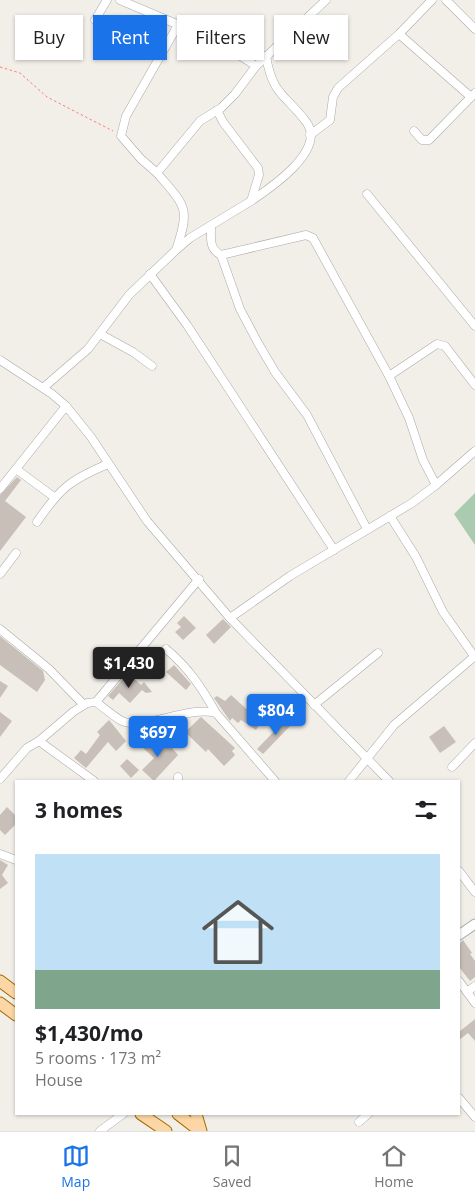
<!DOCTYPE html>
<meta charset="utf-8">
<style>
body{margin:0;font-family:"Open Sans",sans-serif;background:#f2f2f2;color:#202124;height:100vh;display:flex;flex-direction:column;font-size:19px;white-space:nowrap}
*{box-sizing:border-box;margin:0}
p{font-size:16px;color:#757577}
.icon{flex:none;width:28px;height:28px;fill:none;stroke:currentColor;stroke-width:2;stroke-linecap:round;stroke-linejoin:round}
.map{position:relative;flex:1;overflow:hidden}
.side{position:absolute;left:15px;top:780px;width:445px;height:335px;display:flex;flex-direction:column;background:#fff;border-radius:0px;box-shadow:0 1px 4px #0004}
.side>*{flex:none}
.guide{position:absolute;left:15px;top:15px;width:445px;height:45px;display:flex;gap:10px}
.price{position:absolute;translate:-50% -42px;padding:0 11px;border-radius:5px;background:#1a73e8;color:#fff;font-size:16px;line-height:32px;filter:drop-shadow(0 1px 2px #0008)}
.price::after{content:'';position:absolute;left:50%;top:30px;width:15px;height:11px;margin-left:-8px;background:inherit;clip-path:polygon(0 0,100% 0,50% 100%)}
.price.current{background:#222;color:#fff}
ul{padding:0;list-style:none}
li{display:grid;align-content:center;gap:10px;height:265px;padding:0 20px}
li span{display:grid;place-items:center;height:155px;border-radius:0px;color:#555}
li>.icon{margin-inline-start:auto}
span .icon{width:90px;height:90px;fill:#fffc;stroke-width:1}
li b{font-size:21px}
h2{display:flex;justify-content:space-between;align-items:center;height:60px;padding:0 20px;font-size:21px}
.tag{padding:0 18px;border-radius:0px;background:#fff;box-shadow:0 1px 4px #0004;font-size:18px;line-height:45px}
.tag.current{background:#1a73e8;color:#fff}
.tabs{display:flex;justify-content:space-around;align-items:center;height:70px;border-top:1px solid #e0e0e0;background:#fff;font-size:14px;color:#757577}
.tabs a{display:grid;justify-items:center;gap:2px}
.tabs .current{color:#1a73e8}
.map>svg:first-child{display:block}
.cemetery{fill:#aacbaf}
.building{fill:#c7bfb8}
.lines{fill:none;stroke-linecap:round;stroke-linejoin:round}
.minor-casing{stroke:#a9a9a9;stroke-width:9}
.tertiary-casing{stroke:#a9a9a9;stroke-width:11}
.primary-casing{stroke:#a06b00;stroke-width:13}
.path{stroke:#fa8072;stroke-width:1;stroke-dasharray:2.5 2.5;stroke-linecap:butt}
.minor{stroke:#fff;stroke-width:8}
.tertiary{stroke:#fff;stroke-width:9}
.primary{stroke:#fcd6a4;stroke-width:11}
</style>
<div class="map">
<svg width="475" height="1131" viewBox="0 0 475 1131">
<rect width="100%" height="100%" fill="#f2efe9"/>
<!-- cemetery -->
<path class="cemetery" d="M 475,493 L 475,545 L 454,514 Z"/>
<!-- building -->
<g class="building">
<path d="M 17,477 L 21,480 L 5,501 L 26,517 L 0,551 L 0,495 Z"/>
<path d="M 184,616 L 196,628 L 183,640 L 175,632 L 181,627 L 177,623 Z"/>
<path d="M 223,619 L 231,627 L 214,644 L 206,635 Z"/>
<path d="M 0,636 L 43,671 L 45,680 L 37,692 L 0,665 Z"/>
<path d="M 174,665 L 191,684 L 186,690 L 166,672 Z"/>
<path d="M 128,673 L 141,685 L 144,682 L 152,692 L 146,693 L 142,690 L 130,703 L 119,693 L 113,700 L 108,696 Z"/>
<path d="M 0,681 L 8,686 L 0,698 Z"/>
<path d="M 231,695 L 261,722 L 256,730 L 241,720 L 238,723 L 232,718 L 230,721 L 214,698 L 217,696 L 225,701 Z"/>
<path d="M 0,712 L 12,721 L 0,737 Z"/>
<path d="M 201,717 L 235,748 L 232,751 L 235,755 L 224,766 L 208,749 L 206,752 L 185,732 Z"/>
<path d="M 288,717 L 294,722 L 263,754 L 257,749 Z"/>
<path d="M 109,720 L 126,741 L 116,751 L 108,742 L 86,768 L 74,758 L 81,750 L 86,754 L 100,735 L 97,732 Z"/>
<path d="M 174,722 L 183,730 L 175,737 L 164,725 Z"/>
<path d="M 444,726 L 456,742 L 440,753 L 429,737 Z"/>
<path d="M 153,736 L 163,745 L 172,748 L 178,755 L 154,781 L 142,770 L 154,758 L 142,747 Z"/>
<path d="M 127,759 L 139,770 L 131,778 L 120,766 Z"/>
<path d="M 7,807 L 16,816 L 16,824 L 5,835 L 0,830 L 0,815 Z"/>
<path d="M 0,860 L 8,865 L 2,875 L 8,883 L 0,889 Z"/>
<path d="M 463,940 L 472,953 L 470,954 L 475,961 L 475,977 L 470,981 L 459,967 L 459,944 Z"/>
<path d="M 475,1019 L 475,1041 L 468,1033 L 459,1040 L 459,1032 Z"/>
</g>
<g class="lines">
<defs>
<g id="minor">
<path d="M 120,0 L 219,42 L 256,66"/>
<path d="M 432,0 L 399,34 L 471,97"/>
<path d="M 446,0 L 475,29"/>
<path d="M 95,20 L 107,0"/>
<path d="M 414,131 L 422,140 L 429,140 L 475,93"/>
<path d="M 310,135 L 330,120 L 333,97 L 338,88 L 399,34"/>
<path d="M 157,173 L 141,159 L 121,136 L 126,116 L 178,25"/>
<path d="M 367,194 L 475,326"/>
<path d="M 251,201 C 269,189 326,151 307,123 C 286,94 273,97 266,56"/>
<path d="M 211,227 C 211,238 209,249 221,255 L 306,235 L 313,238 L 389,376 L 409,418 L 423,460 L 436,485"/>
<path d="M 176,250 C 191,207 185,206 157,173 L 200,121 L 221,108 L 235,94 L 256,66 L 326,0"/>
<path d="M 221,255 L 240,309 L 258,343 L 275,372 L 307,415 L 367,529"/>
<path d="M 150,274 L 187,325 L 334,550"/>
<path d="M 100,334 L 133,352 L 152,366"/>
<path d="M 0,360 L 52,394 L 66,406 L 91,437 L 147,521 L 230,618 L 389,781"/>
<path d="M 389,376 L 437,344 L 445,346 L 475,385"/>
<path d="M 43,388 L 88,349 L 129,295 L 176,250 L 190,238 L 251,201 L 259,175 L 258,168 L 223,122 L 217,110"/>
<path d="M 16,469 L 54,497"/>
<path d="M 0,489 L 66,406"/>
<path d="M 390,516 L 416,557 L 443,612 L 474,656"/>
<path d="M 37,522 C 60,488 70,480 108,464"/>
<path d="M 0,574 L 16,553"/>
<path d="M 199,579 L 96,702 C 104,708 113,716 122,721 C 143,731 189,705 216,713 L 275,781"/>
<path d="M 230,618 L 290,576 L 412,503 L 436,485 L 475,451"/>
<path d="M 0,629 L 49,669 L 84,705"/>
<path d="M 166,649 C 188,667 202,688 216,713"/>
<path d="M 314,705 L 378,653"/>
<path d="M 39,741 L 94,781"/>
<path d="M 452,767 L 475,743"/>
<path d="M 178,777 L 178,781"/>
<path d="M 0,779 L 27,748 L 39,741 L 73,712 L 87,703 L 96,702"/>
<path d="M 349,781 L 394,725 L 475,656"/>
<path d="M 0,854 L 16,860"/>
<path d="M 459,871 L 475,892"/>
<path d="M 459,981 L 475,1003"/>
<path d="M 467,992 L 475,986"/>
<path d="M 459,1098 L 475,1117"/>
<path d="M 359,1122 L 368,1114"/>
<path d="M 100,1131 L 123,1114"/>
</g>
<path id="tertiary" d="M 459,935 L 475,924"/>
<g id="primary">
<path d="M 0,981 L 16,993"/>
<path d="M 0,1003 L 16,1015"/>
<path d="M 141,1114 L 166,1131"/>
<path d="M 178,1114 L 200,1131"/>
<path d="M 196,1114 L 201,1131"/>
</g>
</defs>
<!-- minor casing -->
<use href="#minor" class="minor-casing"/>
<!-- tertiary casing -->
<use href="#tertiary" class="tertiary-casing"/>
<!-- primary casing -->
<use href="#primary" class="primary-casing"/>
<!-- path -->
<path class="path" d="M 0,67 L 20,73 L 47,97 L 113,131"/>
<!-- minor -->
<use href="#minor" class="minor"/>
<!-- tertiary -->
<use href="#tertiary" class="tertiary"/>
<!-- primary -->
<use href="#primary" class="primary"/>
</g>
</svg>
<b class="price current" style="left:129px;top:689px">$1,430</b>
<b class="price" style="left:276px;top:736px">$804</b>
<b class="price" style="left:158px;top:758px">$697</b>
<div class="guide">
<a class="tag">Buy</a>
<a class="tag current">Rent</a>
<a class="tag">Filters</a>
<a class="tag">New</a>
</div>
<section class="side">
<h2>3 homes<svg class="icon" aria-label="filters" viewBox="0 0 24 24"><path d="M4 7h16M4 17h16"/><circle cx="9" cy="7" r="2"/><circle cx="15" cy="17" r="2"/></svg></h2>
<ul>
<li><span style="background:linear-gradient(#bfe0f5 75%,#7fa58c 0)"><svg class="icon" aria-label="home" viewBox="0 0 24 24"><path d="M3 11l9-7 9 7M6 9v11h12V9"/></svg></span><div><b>$1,430/mo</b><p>5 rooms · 173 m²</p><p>House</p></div></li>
</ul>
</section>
</div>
<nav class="tabs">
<a class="current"><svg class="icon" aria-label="map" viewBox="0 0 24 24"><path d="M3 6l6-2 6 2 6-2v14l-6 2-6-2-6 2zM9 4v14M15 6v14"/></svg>Map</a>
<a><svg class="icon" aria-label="saved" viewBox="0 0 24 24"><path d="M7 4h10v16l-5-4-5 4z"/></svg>Saved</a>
<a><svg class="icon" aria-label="home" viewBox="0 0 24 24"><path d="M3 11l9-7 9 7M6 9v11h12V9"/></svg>Home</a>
</nav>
